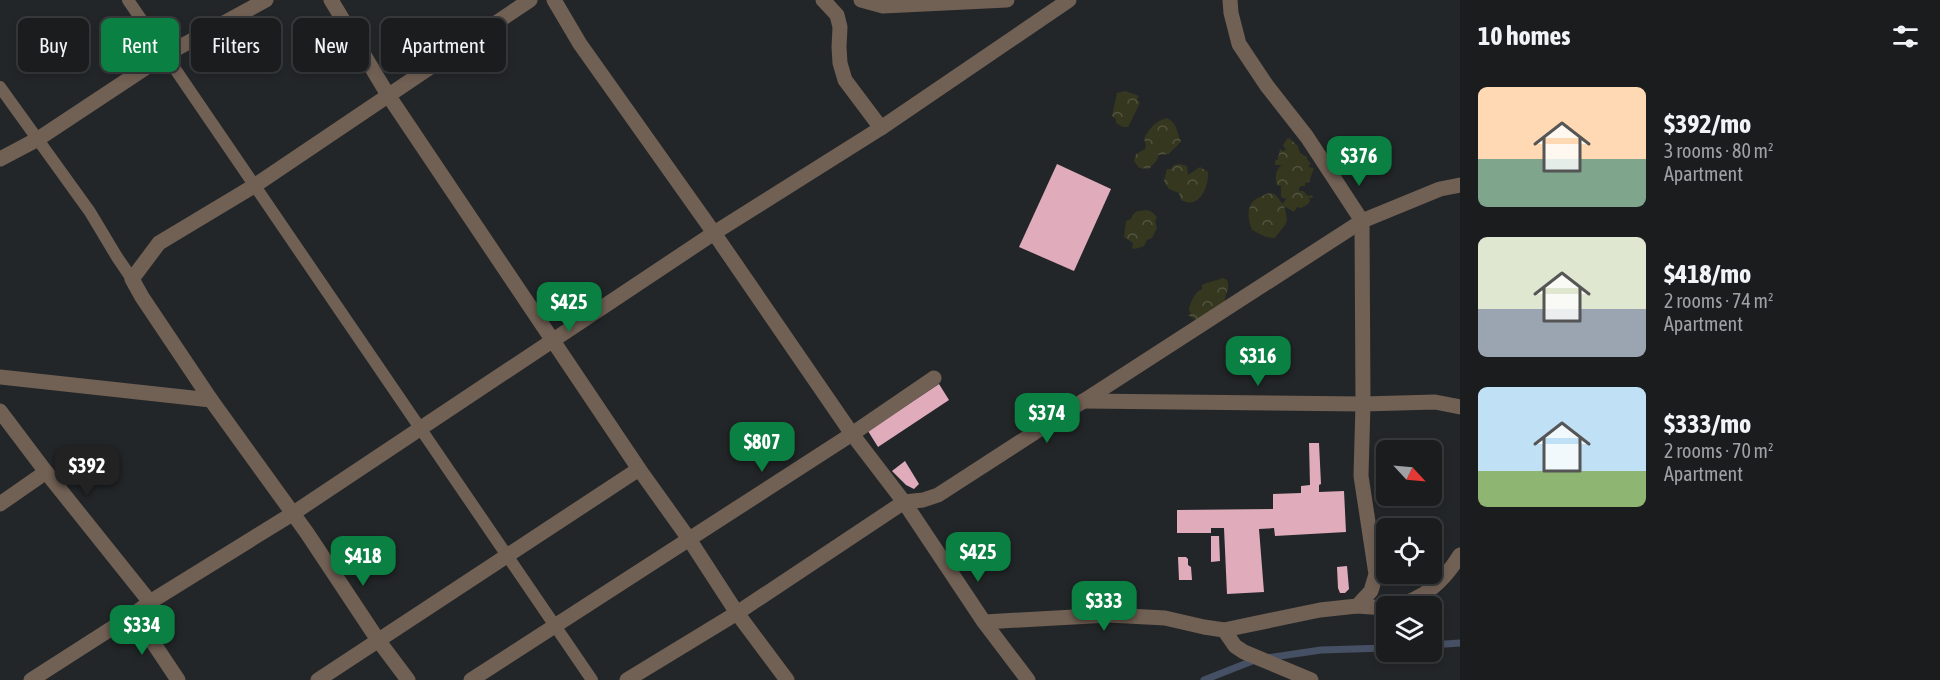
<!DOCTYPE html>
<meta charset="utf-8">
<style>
body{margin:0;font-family:"Asap Condensed",sans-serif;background:#232527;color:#f1f3f6;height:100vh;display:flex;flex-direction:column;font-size:22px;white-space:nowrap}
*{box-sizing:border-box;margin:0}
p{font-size:20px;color:#9fa1a4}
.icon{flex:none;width:33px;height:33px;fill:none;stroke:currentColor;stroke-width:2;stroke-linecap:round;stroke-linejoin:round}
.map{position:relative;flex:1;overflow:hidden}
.drawer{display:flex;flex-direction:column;background:#1a1c1e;width:480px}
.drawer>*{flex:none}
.top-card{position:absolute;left:18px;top:18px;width:570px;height:54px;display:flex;gap:12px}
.needle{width:39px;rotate:116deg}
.buttons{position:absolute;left:1376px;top:440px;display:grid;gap:12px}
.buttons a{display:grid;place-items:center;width:66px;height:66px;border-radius:9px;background:#1a1c1e;box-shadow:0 3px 9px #0003,0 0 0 2px #383a3c;font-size:30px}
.price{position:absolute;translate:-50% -51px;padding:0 14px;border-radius:12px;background:#0b8043;color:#fff;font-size:20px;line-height:39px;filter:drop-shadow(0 2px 3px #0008)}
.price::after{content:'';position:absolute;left:50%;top:36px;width:18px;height:14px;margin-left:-9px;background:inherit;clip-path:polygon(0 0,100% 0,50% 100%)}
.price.current{background:#222;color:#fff}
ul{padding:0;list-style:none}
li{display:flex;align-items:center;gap:18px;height:150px;padding:0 18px}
li span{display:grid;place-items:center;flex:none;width:168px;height:120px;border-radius:9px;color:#555}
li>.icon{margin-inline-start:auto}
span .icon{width:72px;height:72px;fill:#fffc;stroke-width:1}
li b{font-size:26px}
h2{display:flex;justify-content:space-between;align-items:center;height:72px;padding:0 18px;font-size:26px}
.chip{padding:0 21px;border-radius:9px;background:#1a1c1e;box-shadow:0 3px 9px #0003,0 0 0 2px #383a3c;font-size:21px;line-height:54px}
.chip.current{background:#0b8043;color:#fff}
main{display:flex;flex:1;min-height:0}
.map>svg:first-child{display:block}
.forest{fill:url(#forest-crowns)}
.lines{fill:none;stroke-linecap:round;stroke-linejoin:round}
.stream{stroke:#465064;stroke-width:7}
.building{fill:#e0acbc}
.service{stroke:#716054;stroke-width:12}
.minor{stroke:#716054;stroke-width:15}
</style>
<main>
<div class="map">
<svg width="1460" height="680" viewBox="0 0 1460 680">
<defs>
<pattern id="forest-crowns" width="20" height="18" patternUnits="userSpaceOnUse" patternTransform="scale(1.5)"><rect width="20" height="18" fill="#35371f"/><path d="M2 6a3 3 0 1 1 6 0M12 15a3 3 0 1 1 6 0" fill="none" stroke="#525440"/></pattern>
</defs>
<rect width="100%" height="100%" fill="#232628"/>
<!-- forest -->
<g class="forest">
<path d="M 1125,91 L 1139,96 L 1137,99 L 1140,103 L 1128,127 L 1123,127 L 1116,123 L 1116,119 L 1112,116 L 1117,93 Z"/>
<path d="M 1167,118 C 1178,124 1176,131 1181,141 C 1178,146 1173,149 1169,154 L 1158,155 L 1157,160 L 1149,169 L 1139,168 L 1134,161 L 1136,154 L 1145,149 L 1146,145 L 1144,139 C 1149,129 1155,121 1167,118 Z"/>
<path d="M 1289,138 L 1298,146 L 1300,153 L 1307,157 L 1307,160 L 1311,163 L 1308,167 L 1314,168 L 1309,182 L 1305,183 L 1305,186 L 1301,186 L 1299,188 L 1299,191 L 1303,191 L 1308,196 L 1312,195 L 1313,198 L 1309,198 L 1310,201 L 1308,204 L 1301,208 L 1297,207 L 1294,212 L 1284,206 C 1290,225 1286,222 1275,238 L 1266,237 L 1252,230 C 1247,218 1246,202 1260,197 C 1265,195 1268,192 1274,194 C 1278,196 1280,202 1283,204 L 1286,199 L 1281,197 L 1281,186 L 1277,185 C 1275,179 1275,169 1282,165 L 1275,165 L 1275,161 L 1278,159 L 1280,149 L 1283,151 L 1286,150 L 1283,145 L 1287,139 Z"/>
<path d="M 1180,164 L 1187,166 L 1188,175 L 1200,167 L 1208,172 C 1209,187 1199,210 1181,200 L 1179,193 L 1169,189 L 1164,181 L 1167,169 L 1171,169 L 1174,165 Z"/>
<path d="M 1147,210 L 1152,212 L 1157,217 L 1155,221 L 1157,228 L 1152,238 L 1147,240 L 1144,246 L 1135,249 L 1132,248 L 1133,243 L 1124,237 L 1126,221 L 1131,219 C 1134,210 1139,211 1147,210 Z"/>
<path d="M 1223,278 L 1227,280 C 1231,290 1223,295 1225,304 L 1196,320 L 1188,315 L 1191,313 L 1189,310 C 1190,302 1195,292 1202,289 L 1202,285 C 1205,283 1218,280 1223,278 Z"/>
</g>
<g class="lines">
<!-- stream -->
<g class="stream">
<path d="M 1431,645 L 1460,643"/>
<path d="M 1266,658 L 1321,650 L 1386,648"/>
<path d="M 1204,680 L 1255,660"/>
</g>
</g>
<!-- building -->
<g class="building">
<path d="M 1057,164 L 1111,189 L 1074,271 L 1019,247 Z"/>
<path d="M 939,384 L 949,400 L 878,447 L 868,431 Z"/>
<path d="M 1309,443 L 1319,443 L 1321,484 L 1319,485 L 1319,492 L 1344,491 L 1346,532 L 1275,536 L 1274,528 L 1259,529 L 1264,592 L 1227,594 L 1224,528 L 1211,528 L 1211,533 L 1177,533 L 1177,510 L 1273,509 L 1273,494 L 1301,493 L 1301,486 L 1310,485 Z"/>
<path d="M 905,461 L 919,484 L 914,489 L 906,485 L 892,471 Z"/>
<path d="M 1211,536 L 1219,536 L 1220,561 L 1211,562 Z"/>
<path d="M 1178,557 L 1186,557 L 1188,559 L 1188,565 L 1191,567 L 1192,580 L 1179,580 Z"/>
<path d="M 1347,566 L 1349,589 L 1345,593 L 1340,593 L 1338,588 L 1337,567 Z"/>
</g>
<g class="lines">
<!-- service -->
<g class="service">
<path d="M 128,0 L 592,680"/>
<path d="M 0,87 L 90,212 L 117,257 L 132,279"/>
</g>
<!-- minor -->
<g class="minor">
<path d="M 331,0 L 388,95 L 639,469 L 689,539 L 737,613 L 787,680"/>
<path d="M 554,0 L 580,44 L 714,233 L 852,434 L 904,502 L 984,622 L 1028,680"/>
<path d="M 823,0 L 837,15 L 840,27 L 839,47 L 840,63 L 845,80 L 881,128"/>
<path d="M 861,0 L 883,6 L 1007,0"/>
<path d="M 0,159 L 38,139 L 165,55 L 266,0"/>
<path d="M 0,377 L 211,400"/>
<path d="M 1083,401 L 1363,404 L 1435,402 L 1460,407"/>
<path d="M 0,411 L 46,472 L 150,602"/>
<path d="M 0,504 L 46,472"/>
<path d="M 1357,606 L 1386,608"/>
<path d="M 1393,606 C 1424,600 1444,581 1460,555"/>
<path d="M 134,614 L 178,680"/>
<path d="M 984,622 L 1109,615 L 1165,618 L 1204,627 L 1224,630 L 1320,610 L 1357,606 L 1371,591 L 1376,574 L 1361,476 L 1363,404 L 1362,221 L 1307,137 L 1267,86 L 1239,44 L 1231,13 L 1230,0"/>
<path d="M 1224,630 L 1235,646 L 1244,652 L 1311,680"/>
<path d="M 31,680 L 134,614 L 150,602 L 292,514 L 714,233 L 881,128 L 1069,0"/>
<path d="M 318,680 L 639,469"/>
<path d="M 408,680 L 378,640 L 307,533 L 211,400 L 142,297 L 132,279 L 159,243 L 254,186 L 530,0"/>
<path d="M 471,680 L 852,434 L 934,378"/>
<path d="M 627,680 L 737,613 L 904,502 L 923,500 L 938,495 L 1362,221 L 1440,189 L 1460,185"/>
</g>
</g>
</svg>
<div class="buttons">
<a><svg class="needle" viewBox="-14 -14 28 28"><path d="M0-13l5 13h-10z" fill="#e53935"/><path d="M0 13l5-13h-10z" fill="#9fa1a4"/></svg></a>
<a><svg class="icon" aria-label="locate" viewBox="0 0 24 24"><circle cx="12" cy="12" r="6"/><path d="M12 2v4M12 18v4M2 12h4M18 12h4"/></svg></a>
<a><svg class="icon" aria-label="layers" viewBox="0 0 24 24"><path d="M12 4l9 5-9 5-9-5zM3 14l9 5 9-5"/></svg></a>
</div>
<b class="price" style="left:1359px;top:187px">$376</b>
<b class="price" style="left:569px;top:333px">$425</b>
<b class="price" style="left:1258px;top:387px">$316</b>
<b class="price" style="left:1047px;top:444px">$374</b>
<b class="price" style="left:762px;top:473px">$807</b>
<b class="price current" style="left:87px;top:497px">$392</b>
<b class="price" style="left:978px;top:583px">$425</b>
<b class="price" style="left:363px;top:587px">$418</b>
<b class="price" style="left:1104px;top:632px">$333</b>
<b class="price" style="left:142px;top:656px">$334</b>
<div class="top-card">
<a class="chip">Buy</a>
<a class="chip current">Rent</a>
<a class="chip">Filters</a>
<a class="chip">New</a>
<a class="chip">Apartment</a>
</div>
</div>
<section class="drawer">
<h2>10 homes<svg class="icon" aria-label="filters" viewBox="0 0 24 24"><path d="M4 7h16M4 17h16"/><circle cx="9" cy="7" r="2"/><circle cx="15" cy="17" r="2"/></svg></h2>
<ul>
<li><span style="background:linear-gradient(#ffd9b3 60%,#7fa58c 0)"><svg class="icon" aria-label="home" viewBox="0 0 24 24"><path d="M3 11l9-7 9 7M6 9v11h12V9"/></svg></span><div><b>$392/mo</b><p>3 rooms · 80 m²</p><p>Apartment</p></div></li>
<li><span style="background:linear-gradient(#dfe7d0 60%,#9aa5b1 0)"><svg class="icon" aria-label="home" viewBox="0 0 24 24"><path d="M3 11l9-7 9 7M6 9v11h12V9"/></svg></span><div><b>$418/mo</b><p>2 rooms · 74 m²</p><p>Apartment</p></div></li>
<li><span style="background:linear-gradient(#bfe0f5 70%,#8fb573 0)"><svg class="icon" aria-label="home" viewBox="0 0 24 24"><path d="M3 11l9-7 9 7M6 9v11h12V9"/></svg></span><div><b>$333/mo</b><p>2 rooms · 70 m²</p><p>Apartment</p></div></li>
</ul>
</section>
</main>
